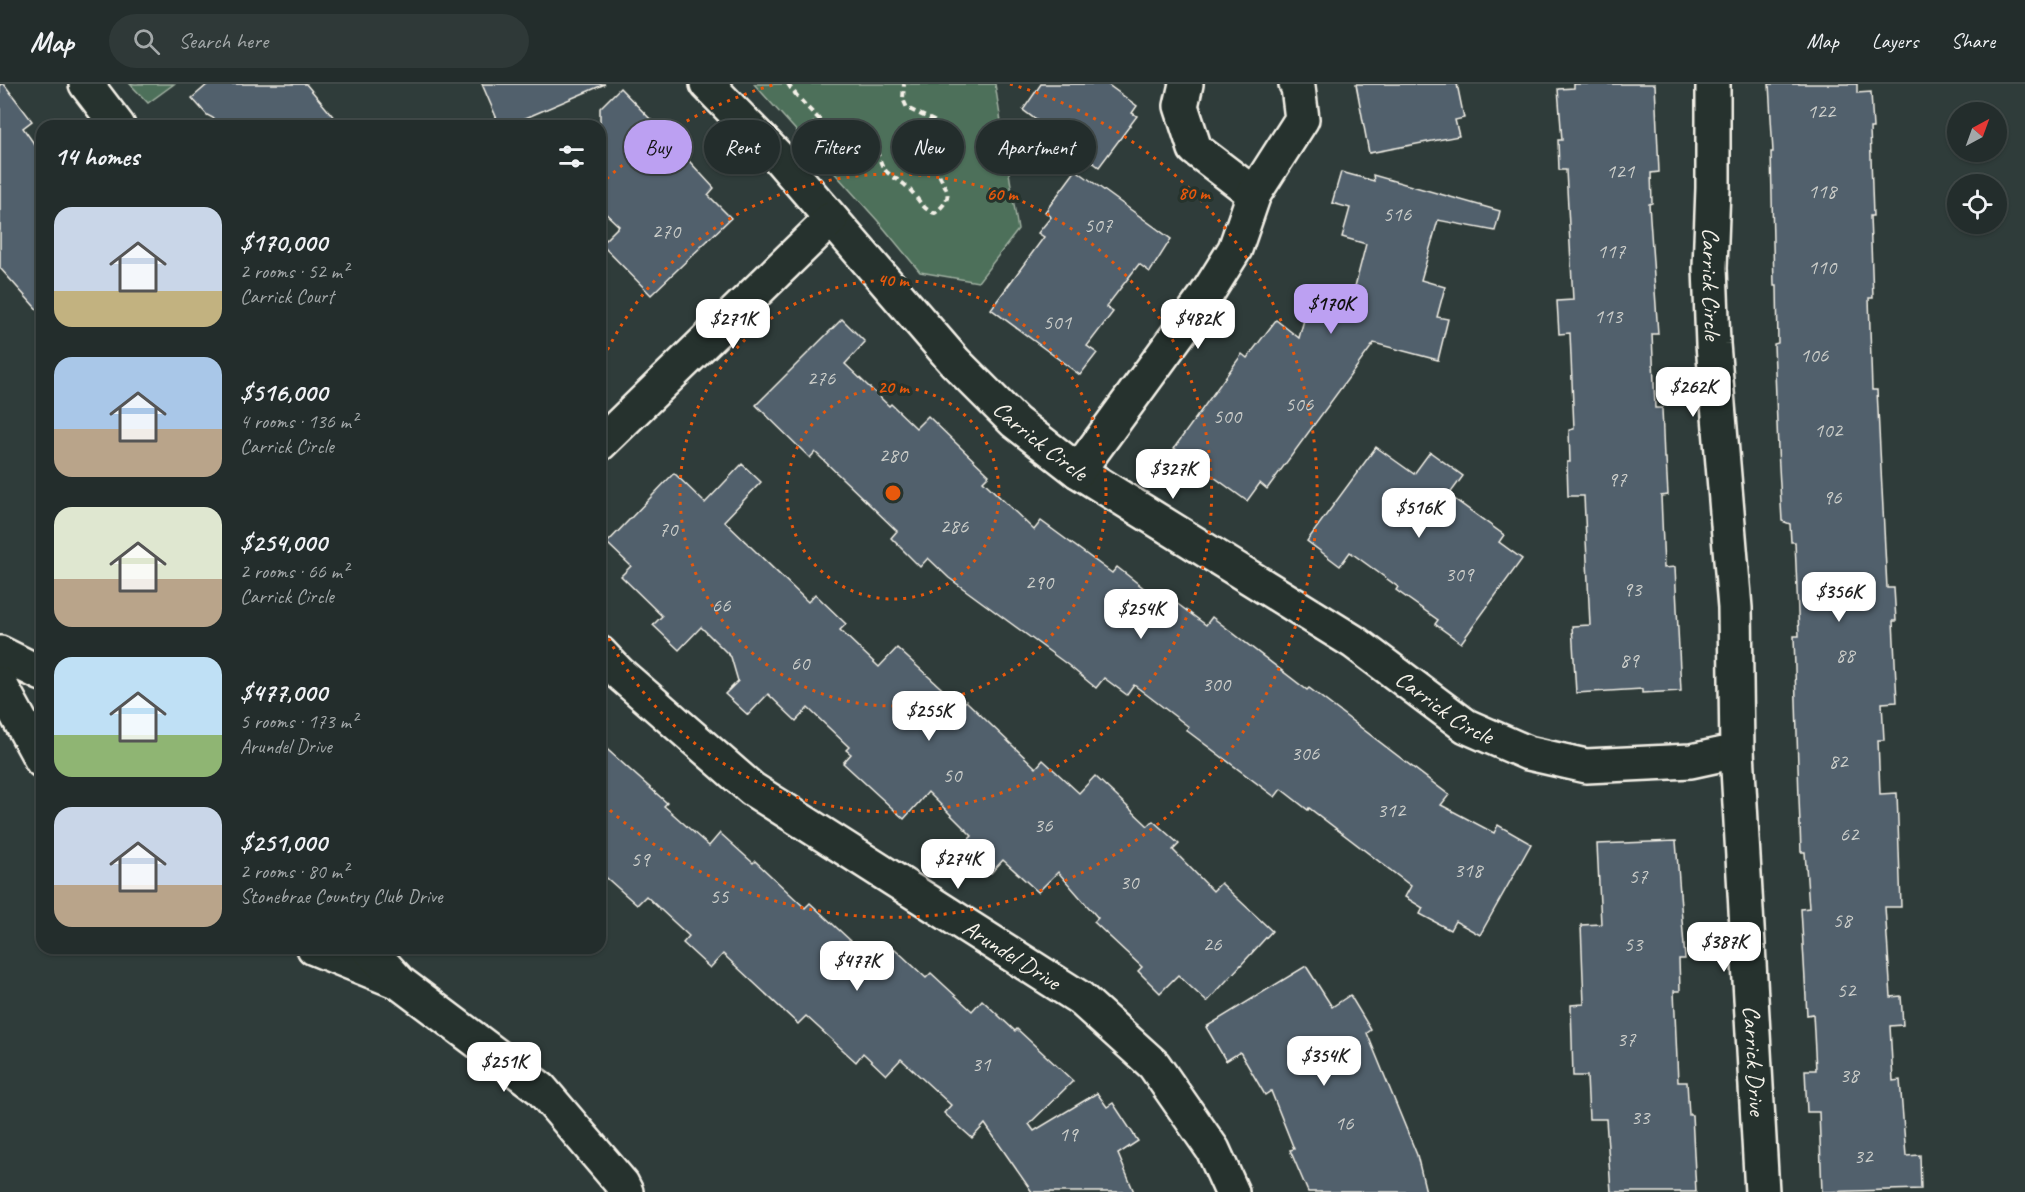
<!DOCTYPE html>
<meta charset="utf-8">
<style>
body{margin:0;font-family:Caveat,sans-serif;background:#2f3938;color:#f1f3f6;height:100vh;display:flex;flex-direction:column;font-size:22px;white-space:nowrap}
*{box-sizing:border-box;margin:0}
p{font-size:20px;color:#a3a8a9}
.icon{flex:none;width:33px;height:33px;fill:none;stroke:currentColor;stroke-width:2;stroke-linecap:round;stroke-linejoin:round}
.map{position:relative;flex:1;overflow:hidden}
.drawer{position:absolute;left:36px;top:36px;width:570px;height:834px;display:flex;flex-direction:column;background:#232d2c;border-radius:18px;box-shadow:0 2px 4px #0004,0 0 0 2px #404948}
.drawer>*{flex:none}
.banner{position:absolute;left:624px;top:36px;width:570px;height:54px;display:flex;gap:12px}
.needle{width:39px;rotate:41deg}
.fabs{position:absolute;left:1947px;top:18px;display:grid;gap:12px}
.fabs a{display:grid;place-items:center;width:60px;height:60px;border-radius:50%;background:#232d2c;box-shadow:0 2px 4px #0004,0 0 0 2px #404948;font-size:30px}
.price{position:absolute;translate:-50% -51px;padding:0 14px;border-radius:12px;background:#fff;color:#222;font-size:20px;line-height:39px;filter:drop-shadow(0 2px 3px #0008)}
.price::after{content:'';position:absolute;left:50%;top:36px;width:18px;height:14px;margin-left:-9px;background:inherit;clip-path:polygon(0 0,100% 0,50% 100%)}
.price.selected{background:#bca0f2;color:#111}
ul{padding:0;list-style:none}
li{display:flex;align-items:center;gap:18px;height:150px;padding:0 18px}
li span{display:grid;place-items:center;flex:none;width:168px;height:120px;border-radius:18px;color:#555}
li>.icon{margin-inline-start:auto}
span .icon{width:72px;height:72px;fill:#fffc;stroke-width:1}
li b{font-size:26px}
h2{display:flex;justify-content:space-between;align-items:center;height:72px;padding:0 18px;font-size:26px}
.chip{padding:0 21px;border-radius:27px;background:#232d2c;box-shadow:0 2px 4px #0004,0 0 0 2px #404948;font-size:21px;line-height:54px}
.chip.selected{background:#bca0f2;color:#111}
header{display:flex;align-items:center;gap:36px;box-sizing:border-box;height:84px;padding:0 30px;background:#232d2c;border-bottom:2px solid #404948}
header strong{font-size:28px}
nav{display:flex;gap:33px;margin-inline-start:auto;font-size:21px}
.search{width:420px;height:54px;background:#2f3938;display:flex;align-items:center;gap:15px;box-sizing:border-box;padding:0 21px;border-radius:33px;color:#a3a8a9;font-size:22px}
.map>svg:first-child{display:block}
.green{fill:#4d6f5a;stroke:#a0b0a1;stroke-width:1.5}
.building{fill:#51606c;stroke:#f4f1e8;stroke-width:1.5}
.lines{fill:none;stroke-linecap:round;stroke-linejoin:round}
.minor-casing{stroke:#f4f1e8;stroke-width:38}
.path{stroke:#f4f1e8;stroke-width:4;stroke-dasharray:6 4.5;stroke-linecap:butt}
.minor{stroke:#26332d;stroke-width:33}
.ring{fill:none;stroke:#e8590c;stroke-width:3;stroke-dasharray:3 6}
.labels{text-anchor:middle;dominant-baseline:central;stroke-width:6;stroke-linejoin:round;paint-order:stroke}
.number-label{font-size:21px;fill:#cbcdc9}
.street-label{font-size:24px;fill:#f4f1e8;stroke:#26332d}
.centre{fill:#e8590c;stroke:#26332d;stroke-width:3}
.ring-label{font-size:18px;text-anchor:middle;font-weight:bold;fill:#e8590c;stroke:#26332d;stroke-width:6;stroke-linejoin:round;paint-order:stroke}
</style>
<header>
<strong>Map</strong>
<div class="search"><svg class="icon" aria-label="search" viewBox="0 0 24 24"><circle cx="10" cy="10" r="6"/><path d="M15 15l6 6"/></svg>Search here</div>
<nav><a>Map</a><a>Layers</a><a>Share</a></nav>
</header>
<div class="map">
<svg width="2025" height="1108" viewBox="0 0 2025 1108">
<rect width="100%" height="100%" fill="#2f3c3a"/>
<filter id="ink" filterUnits="userSpaceOnUse"><feTurbulence type="fractalNoise" baseFrequency=".0167" numOctaves="2"/><feDisplacementMap in="SourceGraphic" scale="12" xChannelSelector="R" yChannelSelector="G"/><feConvolveMatrix kernelMatrix="1 2 1 2 8 2 1 2 1" color-interpolation-filters="sRGB"/></filter>
<g filter="url(#ink)">
<!-- green -->
<g class="green">
<path d="M 130,0 L 174,0 L 148,19 Z"/>
<path d="M 754,0 L 995,0 L 1018,146 L 978,198 L 920,188 L 877,136 Z"/>
</g>
<!-- building -->
<g class="building">
<path d="M 0,0 L 4,0 L 32,37 L 23,44 L 42,71 L 42,231 L 0,184 Z"/>
<path d="M 208,0 L 306,0 L 341,42 L 220,42 L 213,34 L 207,31 L 192,14 Z"/>
<path d="M 482,0 L 605,0 L 507,42 L 500,42 Z"/>
<path d="M 1041,0 L 1107,0 L 1137,22 L 1132,29 L 1137,32 L 1099,83 L 1023,26 Z"/>
<path d="M 1356,0 L 1457,0 L 1464,34 L 1455,36 L 1459,52 L 1369,69 Z"/>
<path d="M 1574,0 L 1655,0 L 1659,88 L 1651,89 L 1652,119 L 1649,120 L 1658,250 L 1652,250 L 1655,324 L 1662,324 L 1664,374 L 1666,374 L 1668,411 L 1661,412 L 1664,484 L 1675,483 L 1681,607 L 1642,609 L 1642,605 L 1576,609 L 1572,542 L 1590,541 L 1584,412 L 1568,412 L 1567,378 L 1570,378 L 1569,346 L 1574,345 L 1570,249 L 1559,250 L 1557,217 L 1573,216 L 1566,86 L 1559,86 L 1558,56 L 1562,56 L 1558,5 L 1574,4 Z"/>
<path d="M 1769,0 L 1857,0 L 1857,9 L 1871,8 L 1873,44 L 1870,44 L 1873,132 L 1870,132 L 1873,214 L 1869,214 L 1872,306 L 1877,306 L 1887,504 L 1894,504 L 1896,537 L 1893,537 L 1897,618 L 1882,619 L 1884,656 L 1878,656 L 1880,710 L 1897,709 L 1901,823 L 1885,823 L 1891,913 L 1901,912 L 1903,941 L 1890,942 L 1893,997 L 1900,996 L 1906,1072 L 1920,1071 L 1921,1105 L 1822,1108 L 1819,1028 L 1807,1028 L 1805,986 L 1816,986 L 1813,930 L 1807,931 L 1801,825 L 1809,824 L 1805,768 L 1801,768 L 1799,714 L 1794,552 L 1799,552 L 1795,458 L 1791,458 L 1790,440 L 1782,437 L 1778,365 L 1774,260 L 1778,259 L 1777,202 L 1774,202 L 1771,68 L 1773,68 Z"/>
<path d="M 620,4 L 657,42 L 660,38 L 682,60 L 678,65 L 714,104 L 708,111 L 731,134 L 651,211 L 601,160 L 619,142 L 600,124 L 600,24 Z"/>
<path d="M 1076,86 L 1171,155 L 1150,188 L 1139,180 L 1106,223 L 1113,228 L 1087,262 L 1097,269 L 1080,291 L 991,225 L 1044,153 L 1038,149 L 1051,133 L 1045,128 Z"/>
<path d="M 1341,88 L 1374,97 L 1373,91 L 1500,127 L 1495,147 L 1438,136 L 1421,196 L 1445,203 L 1437,233 L 1448,235 L 1438,276 L 1374,259 L 1267,405 L 1260,399 L 1247,417 L 1174,364 L 1242,270 L 1247,274 L 1276,236 L 1299,254 L 1313,203 L 1352,214 L 1366,160 L 1342,153 L 1350,124 L 1332,119 Z"/>
<path d="M 842,235 L 865,258 L 845,280 L 889,322 L 891,320 L 916,344 L 928,332 L 989,391 L 983,397 L 1034,446 L 1041,437 L 1112,489 L 1117,483 L 1159,516 L 1164,510 L 1206,541 L 1212,533 L 1307,606 L 1309,604 L 1449,711 L 1441,721 L 1494,749 L 1498,741 L 1531,760 L 1480,851 L 1455,837 L 1450,846 L 1420,830 L 1423,824 L 1405,813 L 1411,802 L 1309,724 L 1308,726 L 1281,705 L 1275,713 L 1186,646 L 1189,643 L 1134,601 L 1127,611 L 1104,594 L 1096,604 L 1068,581 L 949,494 L 928,474 L 920,483 L 891,454 L 897,447 L 815,368 L 810,374 L 756,321 Z"/>
<path d="M 1376,363 L 1414,390 L 1430,368 L 1463,392 L 1449,411 L 1504,451 L 1499,458 L 1522,475 L 1461,559 L 1435,540 L 1438,536 L 1396,506 L 1398,503 L 1350,468 L 1340,482 L 1307,457 Z"/>
<path d="M 742,380 L 761,398 L 724,437 L 808,518 L 815,510 L 846,540 L 840,546 L 879,583 L 897,564 L 961,622 L 966,617 L 1036,684 L 1043,676 L 1079,709 L 1095,692 L 1148,742 L 1153,737 L 1179,760 L 1173,766 L 1213,807 L 1221,799 L 1272,847 L 1207,918 L 1178,891 L 1160,909 L 1138,887 L 1142,883 L 1094,838 L 1098,834 L 1058,788 L 1038,808 L 1003,776 L 991,789 L 962,762 L 972,752 L 928,708 L 904,735 L 843,679 L 851,670 L 846,666 L 849,663 L 808,624 L 796,637 L 768,610 L 748,631 L 725,610 L 738,597 L 731,573 L 701,543 L 679,566 L 653,541 L 662,532 L 621,492 L 631,482 L 607,459 L 674,389 L 705,419 Z"/>
<path d="M 600,659 L 667,719 L 664,722 L 709,762 L 720,749 L 753,779 L 755,777 L 805,824 L 810,819 L 865,870 L 895,865 L 926,894 L 931,889 L 972,927 L 982,916 L 1015,947 L 1017,945 L 1073,997 L 1029,1040 L 1034,1047 L 1097,1009 L 1107,1023 L 1113,1019 L 1138,1057 L 1118,1070 L 1134,1108 L 1032,1108 L 985,1040 L 972,1054 L 944,1029 L 951,1021 L 901,975 L 886,991 L 863,969 L 856,978 L 806,932 L 798,940 L 723,870 L 710,884 L 683,859 L 689,852 L 646,812 L 637,821 L 600,788 Z"/>
<path d="M 1676,757 L 1685,875 L 1679,875 L 1680,907 L 1674,907 L 1678,998 L 1687,998 L 1689,1031 L 1692,1031 L 1696,1108 L 1611,1108 L 1606,1035 L 1589,1035 L 1587,992 L 1573,992 L 1571,921 L 1584,920 L 1581,841 L 1601,840 L 1597,760 Z"/>
<path d="M 1306,882 L 1332,923 L 1350,911 L 1371,946 L 1367,949 L 1417,1071 L 1426,1108 L 1308,1108 L 1290,1066 L 1294,1065 L 1271,1007 L 1265,1011 L 1240,968 L 1226,977 L 1206,943 Z"/>
</g>
<g class="lines">
<defs>
<g id="minor">
<path d="M 86,0 L 118,42"/>
<path id="s1" d="M 707,0 L 779,74 L 955,278 L 1015,338 L 1078,387 L 1354,558 L 1466,642 L 1528,669 L 1586,682 L 1691,677 L 1737,667"/>
<path d="M 1186,0 L 1181,22 L 1195,65 L 1254,110"/>
<path id="s2" d="M 1713,0 L 1713,104 L 1710,184 L 1713,260 L 1735,524 L 1737,667 L 1762,1108"/>
<path d="M 600,360 L 831,135"/>
<path d="M 1078,387 L 1205,213 L 1235,165 L 1254,110 L 1302,35 L 1298,3 L 1296,0"/>
<path d="M 0,569 L 42,590"/>
<path id="s3" d="M 600,569 L 619,589 L 752,705 L 1080,914 L 1154,981 L 1213,1066 L 1232,1108"/>
<path d="M 0,600 L 42,677"/>
<path d="M 314,864 L 393,896"/>
<path d="M 368,864 L 400,899 L 541,1005 L 622,1100 L 626,1108"/>
</g>
</defs>
<!-- minor casing -->
<use href="#minor" class="minor-casing"/>
<!-- path -->
<g class="path">
<path d="M 788,0 C 798,16 836,54 853,61 C 858,63 866,62 872,62 C 880,70 878,74 883,83 C 888,92 901,96 908,104 C 918,113 922,126 935,129 C 959,109 942,104 937,84 C 934,72 939,57 941,46 L 934,37 L 907,24 L 903,15 L 904,0"/>
<path d="M 803,50 L 820,34"/>
</g>
<!-- minor -->
<use href="#minor" class="minor"/>
</g>
</g>
<!-- distance rings -->
<g class="ring">
<circle cx="893" cy="409" r="106"/>
<circle cx="893" cy="409" r="213"/>
<path d="M600 282A319 319 0 1 1 600 536"/>
<path d="M600 101A425 425 0 0 1 776 0M1010 0A425 425 0 1 1 600 717"/>
</g>
<g class="labels">
<!-- number labels -->
<g class="number-label">
<text x="1821" y="27">122</text>
<text x="1620" y="87">121</text>
<text x="1822" y="107">118</text>
<text x="1397" y="130">516</text>
<text x="1098" y="141">507</text>
<text x="666" y="147">270</text>
<text x="1611" y="167">117</text>
<text x="1822" y="183">110</text>
<text x="1608" y="232">113</text>
<text x="1057" y="238">501</text>
<text x="1814" y="271">106</text>
<text x="821" y="294">276</text>
<text x="1299" y="320">506</text>
<text x="1227" y="332">500</text>
<text x="1828" y="346">102</text>
<text x="893" y="371">280</text>
<text x="1617" y="395">97</text>
<text x="1832" y="413">96</text>
<text x="954" y="442">286</text>
<text x="668" y="445">70</text>
<text x="1459" y="490">309</text>
<text x="1039" y="498">290</text>
<text x="1632" y="505">93</text>
<text x="721" y="521">66</text>
<text x="1845" y="571">88</text>
<text x="1629" y="576">89</text>
<text x="800" y="579">60</text>
<text x="1216" y="600">300</text>
<text x="1305" y="669">306</text>
<text x="1838" y="677">82</text>
<text x="952" y="691">50</text>
<text x="1391" y="726">312</text>
<text x="1043" y="741">36</text>
<text x="1849" y="750">62</text>
<text x="640" y="775">59</text>
<text x="1468" y="786">318</text>
<text x="1638" y="792">57</text>
<text x="1129" y="798">30</text>
<text x="719" y="812">55</text>
<text x="1842" y="836">58</text>
<text x="1212" y="860">26</text>
<text x="1633" y="860">53</text>
<text x="1846" y="906">52</text>
<text x="1626" y="955">37</text>
<text x="981" y="980">31</text>
<text x="1849" y="991">38</text>
<text x="1640" y="1033">33</text>
<text x="1344" y="1039">16</text>
<text x="1068" y="1050">19</text>
<text x="1863" y="1072">32</text>
</g>
<!-- street labels -->
<g class="street-label">
<text stroke="none"><textPath href="#s2" startOffset="200">Carrick Circle</textPath></text>
<text stroke="none"><textPath href="#s1" startOffset="489">Carrick Circle</textPath></text>
<text stroke="none"><textPath href="#s1" startOffset="974">Carrick Circle</textPath></text>
<text stroke="none"><textPath href="#s3" startOffset="512">Arundel Drive</textPath></text>
<text stroke="none"><textPath href="#s2" startOffset="978">Carrick Drive</textPath></text>
</g>
</g>
<circle cx="893" cy="409" r="9" class="centre"/>
<g class="ring-label">
<text x="1194" y="115">80 m</text>
<text x="1002" y="116">60 m</text>
<text x="893" y="202">40 m</text>
<text x="893" y="309">20 m</text>
</g>
</svg>
<div class="fabs">
<a><svg class="needle" viewBox="-14 -14 28 28"><path d="M0-13l5 13h-10z" fill="#e53935"/><path d="M0 13l5-13h-10z" fill="#a3a8a9"/></svg></a>
<a><svg class="icon" aria-label="locate" viewBox="0 0 24 24"><circle cx="12" cy="12" r="6"/><path d="M12 2v4M12 18v4M2 12h4M18 12h4"/></svg></a>
</div>
<b class="price selected" style="left:1331px;top:251px">$170K</b>
<b class="price" style="left:733px;top:266px">$271K</b>
<b class="price" style="left:1198px;top:266px">$482K</b>
<b class="price" style="left:1693px;top:334px">$262K</b>
<b class="price" style="left:1173px;top:416px">$327K</b>
<b class="price" style="left:1419px;top:455px">$516K</b>
<b class="price" style="left:1839px;top:539px">$356K</b>
<b class="price" style="left:1141px;top:556px">$254K</b>
<b class="price" style="left:929px;top:658px">$255K</b>
<b class="price" style="left:958px;top:806px">$274K</b>
<b class="price" style="left:1724px;top:889px">$387K</b>
<b class="price" style="left:857px;top:908px">$477K</b>
<b class="price" style="left:1324px;top:1003px">$354K</b>
<b class="price" style="left:504px;top:1009px">$251K</b>
<div class="banner">
<a class="chip selected">Buy</a>
<a class="chip">Rent</a>
<a class="chip">Filters</a>
<a class="chip">New</a>
<a class="chip">Apartment</a>
</div>
<section class="drawer">
<h2>14 homes<svg class="icon" aria-label="filters" viewBox="0 0 24 24"><path d="M4 7h16M4 17h16"/><circle cx="9" cy="7" r="2"/><circle cx="15" cy="17" r="2"/></svg></h2>
<ul>
<li><span style="background:linear-gradient(#c9d6e8 70%,#c2b280 0)"><svg class="icon" aria-label="home" viewBox="0 0 24 24"><path d="M3 11l9-7 9 7M6 9v11h12V9"/></svg></span><div><b>$170,000</b><p>2 rooms · 52 m²</p><p>Carrick Court</p></div></li>
<li><span style="background:linear-gradient(#a9c7e8 60%,#b9a48a 0)"><svg class="icon" aria-label="home" viewBox="0 0 24 24"><path d="M3 11l9-7 9 7M6 9v11h12V9"/></svg></span><div><b>$516,000</b><p>4 rooms · 136 m²</p><p>Carrick Circle</p></div></li>
<li><span style="background:linear-gradient(#dfe7d0 60%,#b9a48a 0)"><svg class="icon" aria-label="home" viewBox="0 0 24 24"><path d="M3 11l9-7 9 7M6 9v11h12V9"/></svg></span><div><b>$254,000</b><p>2 rooms · 66 m²</p><p>Carrick Circle</p></div></li>
<li><span style="background:linear-gradient(#bfe0f5 65%,#8fb573 0)"><svg class="icon" aria-label="home" viewBox="0 0 24 24"><path d="M3 11l9-7 9 7M6 9v11h12V9"/></svg></span><div><b>$477,000</b><p>5 rooms · 173 m²</p><p>Arundel Drive</p></div></li>
<li><span style="background:linear-gradient(#c9d6e8 65%,#b9a48a 0)"><svg class="icon" aria-label="home" viewBox="0 0 24 24"><path d="M3 11l9-7 9 7M6 9v11h12V9"/></svg></span><div><b>$251,000</b><p>2 rooms · 80 m²</p><p>Stonebrae Country Club Drive</p></div></li>
</ul>
</section>
</div>
